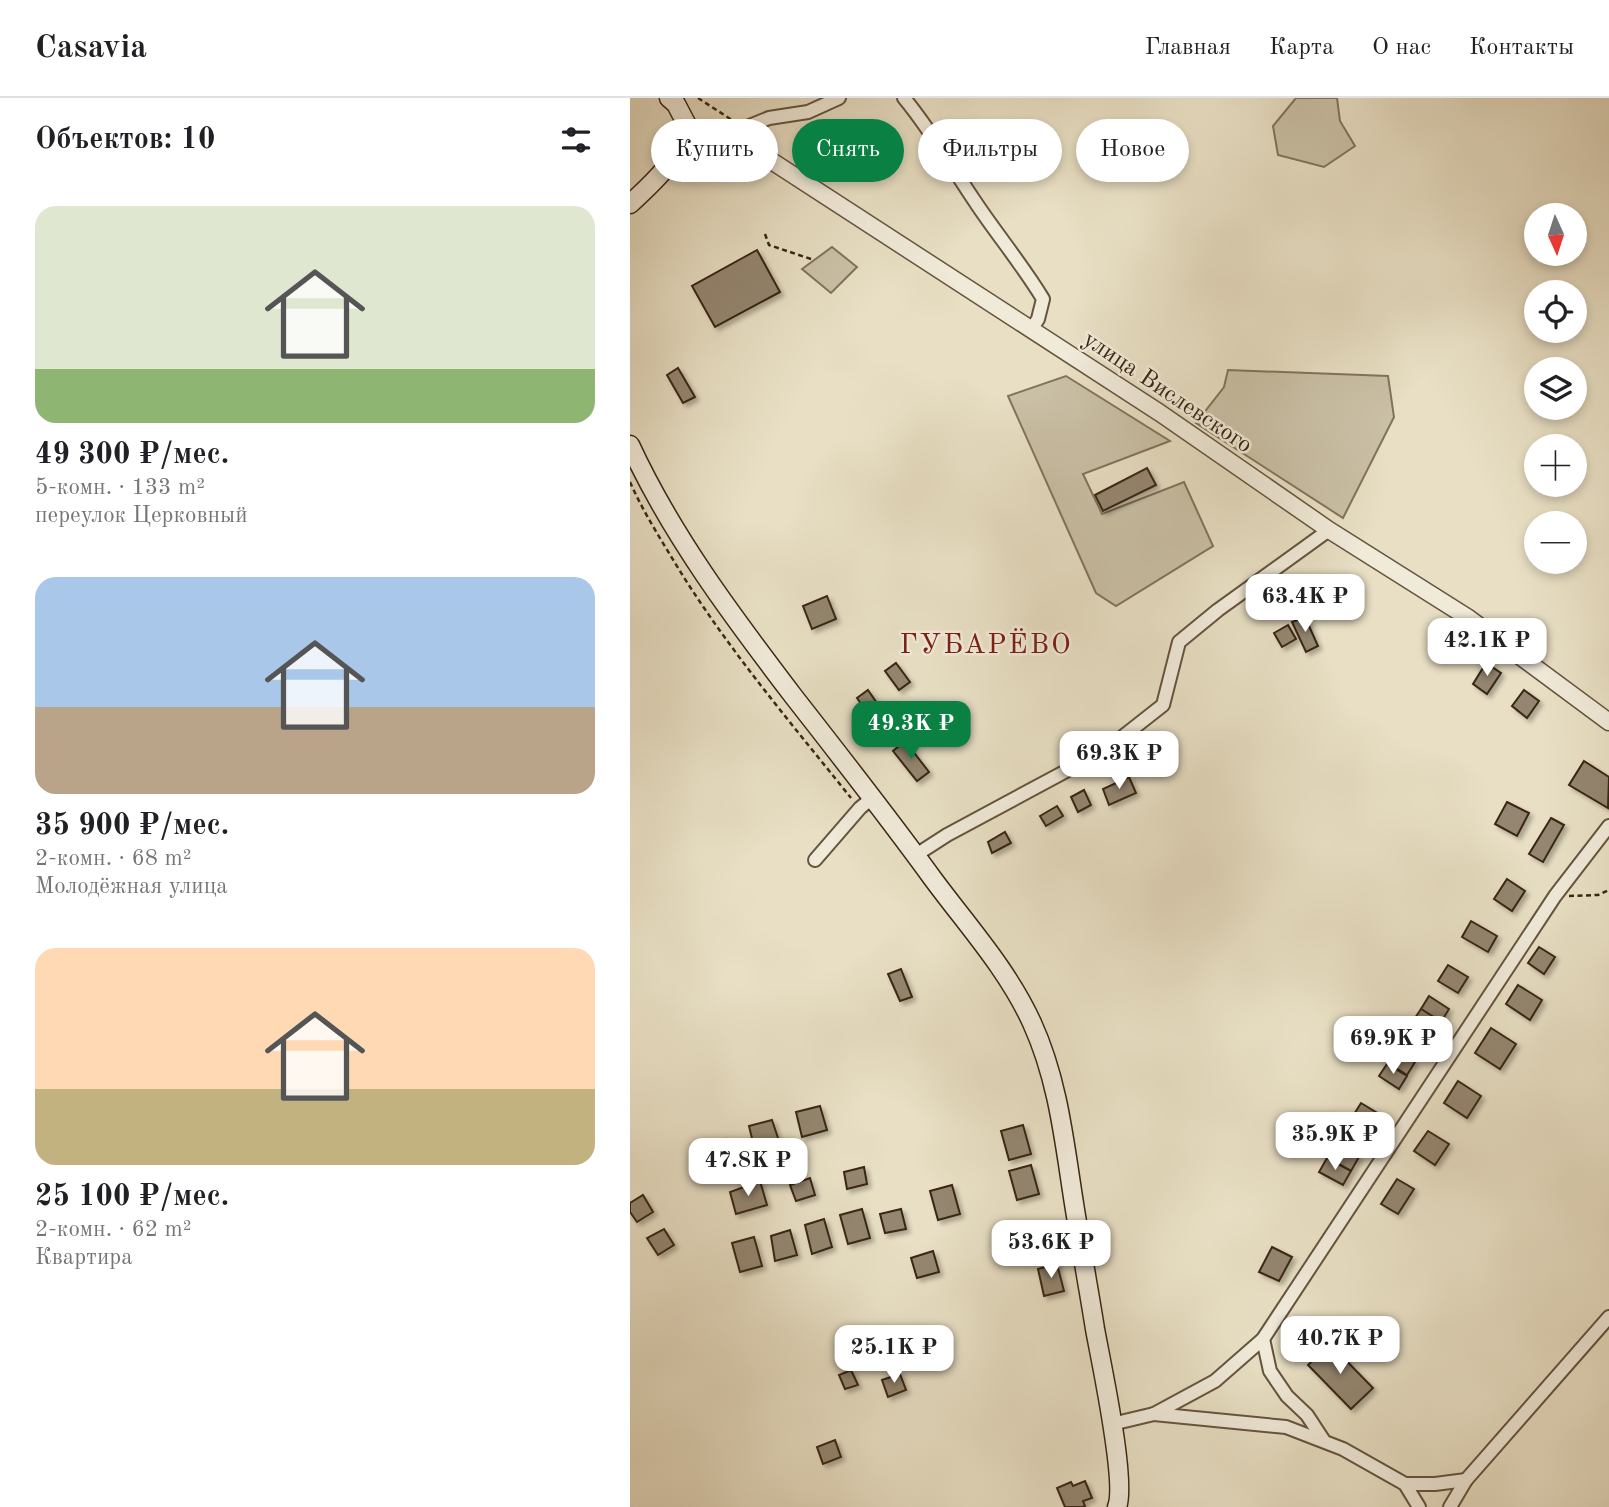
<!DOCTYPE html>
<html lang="ru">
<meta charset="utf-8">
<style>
body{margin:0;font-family:"Old Standard TT",serif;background:#f2f2f2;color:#202124;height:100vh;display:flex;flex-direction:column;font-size:26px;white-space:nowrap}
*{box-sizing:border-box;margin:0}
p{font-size:23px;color:#757577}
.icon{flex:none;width:38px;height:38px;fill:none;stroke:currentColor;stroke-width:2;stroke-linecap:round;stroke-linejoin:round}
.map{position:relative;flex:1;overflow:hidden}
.details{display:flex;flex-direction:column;background:#fff;width:630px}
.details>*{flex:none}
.banner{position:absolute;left:21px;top:21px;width:665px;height:63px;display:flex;gap:14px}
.needle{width:46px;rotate:177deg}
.fabs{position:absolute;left:894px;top:105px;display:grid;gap:14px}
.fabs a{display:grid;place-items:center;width:63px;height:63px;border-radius:50%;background:#fff;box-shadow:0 4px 10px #0003;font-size:35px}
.price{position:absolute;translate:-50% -60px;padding:0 16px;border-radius:14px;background:#fff;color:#222;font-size:23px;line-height:46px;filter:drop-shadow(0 2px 4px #0008)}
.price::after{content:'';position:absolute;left:50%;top:42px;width:21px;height:16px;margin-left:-10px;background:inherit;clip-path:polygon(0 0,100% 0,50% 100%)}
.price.current{background:#0b8043;color:#fff}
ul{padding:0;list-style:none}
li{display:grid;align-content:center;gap:14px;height:371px;padding:0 35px}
li span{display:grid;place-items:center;height:217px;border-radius:21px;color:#555}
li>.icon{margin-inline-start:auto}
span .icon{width:126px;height:126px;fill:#fffc;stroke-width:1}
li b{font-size:30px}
h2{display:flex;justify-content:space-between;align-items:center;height:84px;padding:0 35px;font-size:30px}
.chip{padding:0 24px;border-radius:32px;background:#fff;box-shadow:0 4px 10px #0003;font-size:24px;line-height:63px}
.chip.current{background:#0b8043;color:#fff}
header{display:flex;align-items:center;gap:42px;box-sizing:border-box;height:98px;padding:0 35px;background:#fff;border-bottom:2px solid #e0e0e0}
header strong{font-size:33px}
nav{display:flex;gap:38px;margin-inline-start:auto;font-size:24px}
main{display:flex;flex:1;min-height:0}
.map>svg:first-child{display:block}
.green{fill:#cac0a6;stroke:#82735c;stroke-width:2}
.building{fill:#94866f;stroke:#392613;stroke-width:2;filter:url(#shadow)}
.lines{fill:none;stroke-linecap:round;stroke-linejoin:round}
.minor-casing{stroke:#65543f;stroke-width:16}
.tertiary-casing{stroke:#65543f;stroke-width:19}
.secondary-casing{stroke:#392613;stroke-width:21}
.path{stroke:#392613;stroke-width:2.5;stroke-dasharray:5 3.5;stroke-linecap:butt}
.minor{stroke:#f0ead9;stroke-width:12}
.tertiary{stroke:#f0ead9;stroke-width:16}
.secondary{stroke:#f0ead9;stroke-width:18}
.labels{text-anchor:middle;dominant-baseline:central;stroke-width:5;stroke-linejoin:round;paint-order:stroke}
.street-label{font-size:24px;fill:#392613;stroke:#f0ead9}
.quarter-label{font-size:28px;letter-spacing:2px;fill:#7a1f14;stroke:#f0ead9}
</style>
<header>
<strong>Casavia</strong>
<nav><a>Главная</a><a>Карта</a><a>О нас</a><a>Контакты</a></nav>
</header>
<main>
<section class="details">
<h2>Объектов: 10<svg class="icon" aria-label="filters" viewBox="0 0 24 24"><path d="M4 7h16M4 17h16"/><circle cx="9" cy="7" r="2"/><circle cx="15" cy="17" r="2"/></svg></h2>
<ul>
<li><span style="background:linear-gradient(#dfe7d0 75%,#8fb573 0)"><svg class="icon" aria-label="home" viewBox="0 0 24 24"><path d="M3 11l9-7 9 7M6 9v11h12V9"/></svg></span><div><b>49 300 ₽/мес.</b><p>5-комн. · 133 m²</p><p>переулок Церковный</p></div></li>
<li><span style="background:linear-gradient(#a9c7e8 60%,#b9a48a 0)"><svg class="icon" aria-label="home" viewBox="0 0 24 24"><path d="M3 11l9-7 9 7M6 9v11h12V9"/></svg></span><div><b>35 900 ₽/мес.</b><p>2-комн. · 68 m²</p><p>Молодёжная улица</p></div></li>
<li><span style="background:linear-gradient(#ffd9b3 65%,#c2b280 0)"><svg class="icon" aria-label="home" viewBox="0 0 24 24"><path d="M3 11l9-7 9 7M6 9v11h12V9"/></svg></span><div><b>25 100 ₽/мес.</b><p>2-комн. · 62 m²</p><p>Квартира</p></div></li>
</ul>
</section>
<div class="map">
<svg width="979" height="1409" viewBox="0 0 979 1409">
<defs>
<filter id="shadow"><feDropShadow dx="3.5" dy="3.5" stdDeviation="2" flood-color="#0004"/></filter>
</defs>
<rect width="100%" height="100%" fill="#e8dfc4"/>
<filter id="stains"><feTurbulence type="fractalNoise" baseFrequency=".00286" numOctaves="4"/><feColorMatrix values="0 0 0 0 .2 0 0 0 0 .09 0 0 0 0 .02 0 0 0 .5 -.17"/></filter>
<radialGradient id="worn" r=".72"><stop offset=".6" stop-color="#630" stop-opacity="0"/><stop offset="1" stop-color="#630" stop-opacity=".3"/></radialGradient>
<!-- green -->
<g class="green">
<path d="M 666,0 L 707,0 L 710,23 L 725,48 L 694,69 L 648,57 L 643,28 Z"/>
<path d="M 202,149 L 227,169 L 201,195 L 172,171 Z"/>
<path d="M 598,272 L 758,278 L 764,319 L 713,420 L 566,325 L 594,289 Z"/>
<path d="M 436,278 L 540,343 L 453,376 L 472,416 L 554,384 L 583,448 L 486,508 L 466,495 L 378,298 Z"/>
</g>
<!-- building -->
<g class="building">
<path d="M 127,152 L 150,194 L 85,229 L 62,188 Z"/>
<path d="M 48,270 L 65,299 L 53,305 L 37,277 Z"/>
<path d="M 517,370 L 526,387 L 473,413 L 465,397 Z"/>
<path d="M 197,498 L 206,521 L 182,531 L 173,508 Z"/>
<path d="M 675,519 L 688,548 L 676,554 L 662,524 Z"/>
<path d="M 658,527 L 666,541 L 652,549 L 644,535 Z"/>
<path d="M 266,565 L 280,584 L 269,592 L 255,573 Z"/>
<path d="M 856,565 L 871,575 L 857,596 L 843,586 Z"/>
<path d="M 238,592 L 251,611 L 240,619 L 227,600 Z"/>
<path d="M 894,592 L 909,603 L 897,620 L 882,608 Z"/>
<path d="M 275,643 L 299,674 L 287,683 L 263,653 Z"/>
<path d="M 954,663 L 979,679 L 978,710 L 939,687 Z"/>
<path d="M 499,679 L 506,695 L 479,707 L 473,691 Z"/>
<path d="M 454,692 L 461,707 L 448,714 L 441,699 Z"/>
<path d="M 877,704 L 899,715 L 887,738 L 865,726 Z"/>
<path d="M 427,708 L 433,718 L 416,728 L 410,718 Z"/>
<path d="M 921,720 L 934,727 L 913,764 L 899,756 Z"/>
<path d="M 375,734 L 381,745 L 362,755 L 358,744 Z"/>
<path d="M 877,781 L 895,793 L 882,813 L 864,801 Z"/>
<path d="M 841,823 L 867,838 L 858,854 L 832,839 Z"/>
<path d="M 909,849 L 925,859 L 914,876 L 898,865 Z"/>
<path d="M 818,867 L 838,879 L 828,895 L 808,883 Z"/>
<path d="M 271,871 L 282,899 L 270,903 L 258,876 Z"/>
<path d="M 888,887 L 912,902 L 900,922 L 876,906 Z"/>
<path d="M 799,898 L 819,911 L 811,924 L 791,911 Z"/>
<path d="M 791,911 L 810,923 L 802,936 L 783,923 Z"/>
<path d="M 861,930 L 886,946 L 870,971 L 845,955 Z"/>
<path d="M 765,952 L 785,964 L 777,977 L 757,964 Z"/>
<path d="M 757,966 L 777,978 L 769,991 L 749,978 Z"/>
<path d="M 828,983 L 851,998 L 837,1020 L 814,1005 Z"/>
<path d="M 731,1005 L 754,1019 L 739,1043 L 716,1029 Z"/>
<path d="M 190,1008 L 197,1032 L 172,1039 L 166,1014 Z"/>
<path d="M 142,1022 L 150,1046 L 125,1053 L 119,1028 Z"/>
<path d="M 393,1027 L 401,1056 L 379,1062 L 371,1033 Z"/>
<path d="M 798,1033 L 819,1046 L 805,1067 L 784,1053 Z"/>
<path d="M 96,1041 L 103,1065 L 78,1072 L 72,1047 Z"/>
<path d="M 705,1046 L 729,1059 L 721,1073 L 697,1060 Z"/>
<path d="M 697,1060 L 721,1073 L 713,1087 L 689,1074 Z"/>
<path d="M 401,1067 L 409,1096 L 387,1102 L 379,1073 Z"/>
<path d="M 234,1069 L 237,1086 L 217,1091 L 214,1074 Z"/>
<path d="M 180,1080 L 185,1097 L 166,1103 L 160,1087 Z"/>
<path d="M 767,1081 L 784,1091 L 768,1116 L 751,1106 Z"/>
<path d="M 130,1083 L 137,1107 L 106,1116 L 100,1094 Z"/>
<path d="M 322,1087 L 330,1116 L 308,1122 L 300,1093 Z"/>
<path d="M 13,1097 L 23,1114 L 7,1124 L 0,1114 L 0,1105 Z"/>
<path d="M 232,1111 L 240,1140 L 218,1146 L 210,1117 Z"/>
<path d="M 271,1111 L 276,1131 L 255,1135 L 250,1116 Z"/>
<path d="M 194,1121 L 202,1149 L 182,1156 L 175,1127 Z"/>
<path d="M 34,1131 L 44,1147 L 28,1157 L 17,1140 Z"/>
<path d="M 160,1132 L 167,1157 L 145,1163 L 141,1138 Z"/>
<path d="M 124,1139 L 132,1168 L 110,1174 L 102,1145 Z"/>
<path d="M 642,1149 L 662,1159 L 649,1183 L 629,1174 Z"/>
<path d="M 303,1153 L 309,1174 L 287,1180 L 281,1160 Z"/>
<path d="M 427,1166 L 434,1193 L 414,1198 L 408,1171 Z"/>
<path d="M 700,1246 L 743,1290 L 721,1311 L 678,1267 Z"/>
<path d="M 221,1272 L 228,1287 L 215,1291 L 209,1277 Z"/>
<path d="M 270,1276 L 276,1292 L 258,1299 L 252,1282 Z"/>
<path d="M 205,1342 L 211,1359 L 193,1366 L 187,1349 Z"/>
<path d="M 455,1383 L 462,1400 L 453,1403 L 455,1408 L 452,1409 L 435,1409 L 427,1390 L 441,1384 L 443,1388 Z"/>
</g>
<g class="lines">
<defs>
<g id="minor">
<path d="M 274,0 C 303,35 322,70 348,108 C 369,139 393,168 413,201 L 408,221 L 401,232"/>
<path d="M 100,36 L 139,20 L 178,14 L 209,0"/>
<path d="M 286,757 L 317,737 L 438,672 L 491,640 L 533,607 L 549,544 L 588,512 L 699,432"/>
<path d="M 185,762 L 230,710 L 242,700"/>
<path d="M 633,1241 L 640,1273 L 657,1298 L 677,1317 L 694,1343"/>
<path d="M 524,1316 L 656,1329 L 713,1351 L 775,1386 L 789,1409"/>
<path d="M 482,1326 L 524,1316 L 585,1283 L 633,1241 L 925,798 L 979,728"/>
<path d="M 775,1386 L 805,1386 L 836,1382"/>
<path d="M 820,1409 L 836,1382 L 979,1219"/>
</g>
<path id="tertiary" d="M 58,29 L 100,36 L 530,315 L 699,432 L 837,519 L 979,624"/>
<g id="secondary">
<path d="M 0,106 C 24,84 49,61 58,29 L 46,6 L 39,0"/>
<path d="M 0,347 C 42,438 103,519 164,599 C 211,659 258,719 303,781 C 337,827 378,872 402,925 C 430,986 435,1052 446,1118 C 452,1155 459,1193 465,1231 C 471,1264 497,1384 487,1409"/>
</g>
</defs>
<!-- minor casing -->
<use href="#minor" class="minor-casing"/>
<!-- tertiary casing -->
<use href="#tertiary" class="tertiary-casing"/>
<!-- secondary casing -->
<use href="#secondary" class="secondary-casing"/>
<!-- path -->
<g class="path">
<path d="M 68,0 L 102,22"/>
<path d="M 135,136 L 139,147 L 184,162"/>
<path d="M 0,384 C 11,409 25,432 39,455 C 91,543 157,620 221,700"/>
<path d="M 939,798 L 968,797 L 979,792"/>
</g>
<!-- minor -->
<use href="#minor" class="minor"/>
<!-- tertiary -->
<use href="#tertiary" class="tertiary"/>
<!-- secondary -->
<use href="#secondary" class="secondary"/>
</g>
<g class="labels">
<!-- street labels -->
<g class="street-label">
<text transform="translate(537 295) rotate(34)">улица Вислевского</text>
</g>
<!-- quarter labels -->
<g class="quarter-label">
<text x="356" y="548">ГУБАРЁВО</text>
</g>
</g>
<rect width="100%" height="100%" filter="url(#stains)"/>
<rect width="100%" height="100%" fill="url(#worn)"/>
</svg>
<div class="fabs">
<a><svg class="needle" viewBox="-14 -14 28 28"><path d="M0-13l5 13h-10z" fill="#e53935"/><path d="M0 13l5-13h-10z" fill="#757577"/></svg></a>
<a><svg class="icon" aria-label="locate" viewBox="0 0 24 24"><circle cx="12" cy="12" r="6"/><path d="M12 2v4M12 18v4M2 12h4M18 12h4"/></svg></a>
<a><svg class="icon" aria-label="layers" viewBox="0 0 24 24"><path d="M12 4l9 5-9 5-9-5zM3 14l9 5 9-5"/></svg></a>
<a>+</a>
<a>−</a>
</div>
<b class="price" style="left:675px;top:536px">63.4K ₽</b>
<b class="price" style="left:857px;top:580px">42.1K ₽</b>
<b class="price current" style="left:281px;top:663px">49.3K ₽</b>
<b class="price" style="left:489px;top:693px">69.3K ₽</b>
<b class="price" style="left:763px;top:978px">69.9K ₽</b>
<b class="price" style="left:705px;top:1074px">35.9K ₽</b>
<b class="price" style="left:118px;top:1100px">47.8K ₽</b>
<b class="price" style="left:421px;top:1182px">53.6K ₽</b>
<b class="price" style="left:710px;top:1278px">40.7K ₽</b>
<b class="price" style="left:264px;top:1287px">25.1K ₽</b>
<div class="banner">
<a class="chip">Купить</a>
<a class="chip current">Снять</a>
<a class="chip">Фильтры</a>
<a class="chip">Новое</a>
</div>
</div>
</main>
